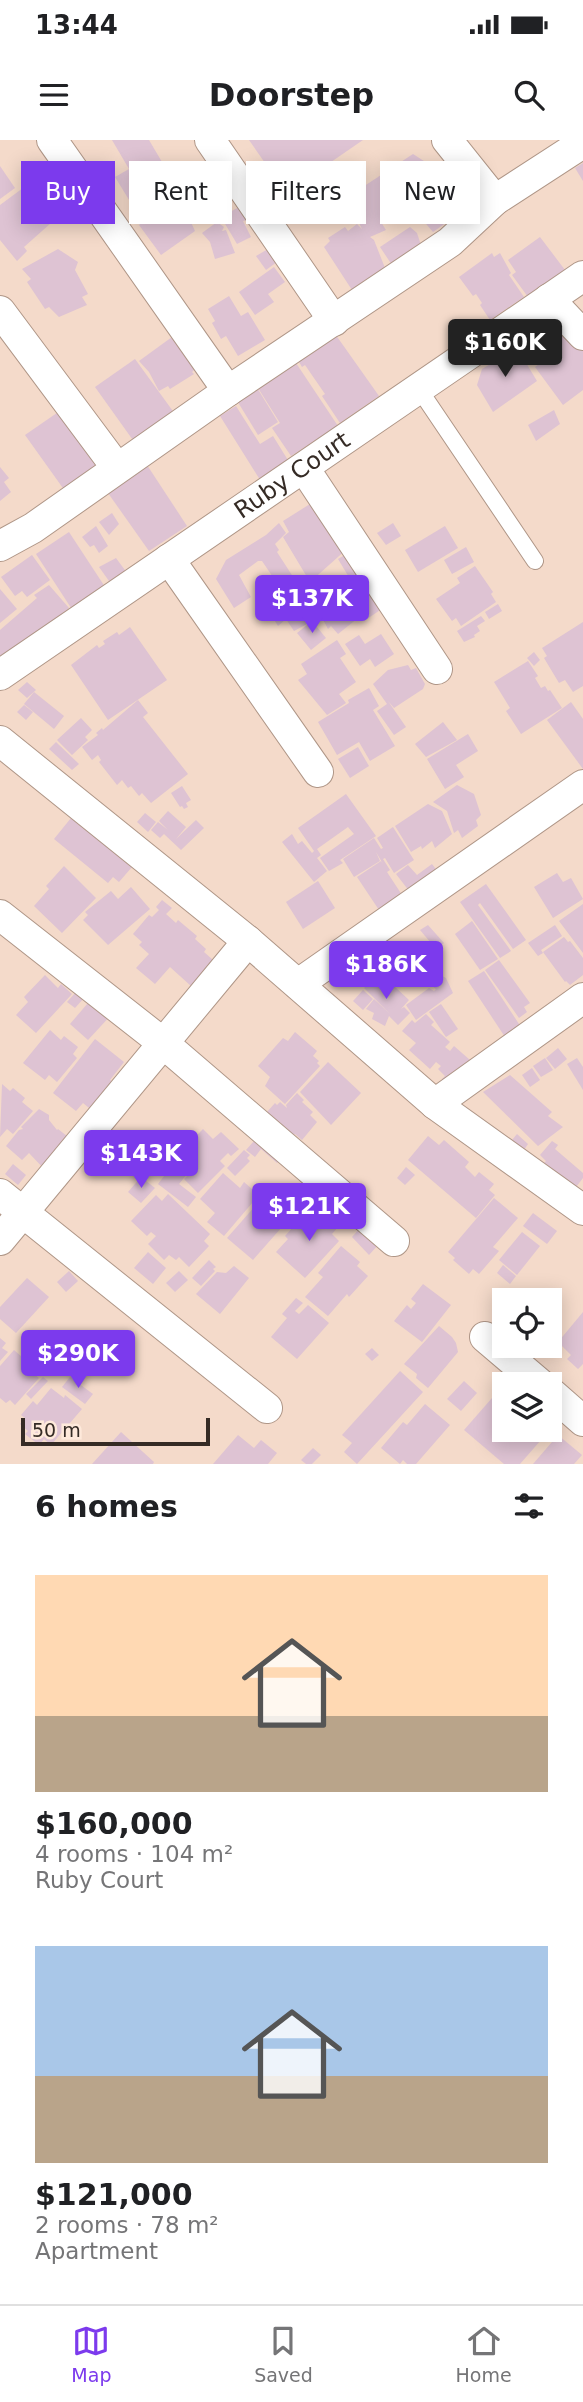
<!DOCTYPE html>
<meta charset="utf-8">
<style>
body{margin:0;font-family:"DejaVu Sans",sans-serif;background:#f6f6f6;color:#202124;height:100vh;display:flex;flex-direction:column;font-size:26px;white-space:nowrap}
*{box-sizing:border-box;margin:0}
p{font-size:23px;color:#757577}
.icon{flex:none;width:38px;height:38px;fill:none;stroke:currentColor;stroke-width:2;stroke-linecap:round;stroke-linejoin:round}
.map{position:relative;height:1324px;overflow:hidden}
.details{display:flex;flex-direction:column;background:#fff;flex:1}
.details>*{flex:none}
.hud{position:absolute;left:21px;top:21px;width:542px;height:63px;display:flex;gap:14px}
.fabs{position:absolute;left:492px;top:1148px;display:grid;gap:14px}
.fabs a{display:grid;place-items:center;width:70px;height:70px;border-radius:0px;background:#fff;box-shadow:0 4px 18px #0003;font-size:35px}
.scale{position:absolute;left:21px;bottom:18px;width:189px;box-sizing:border-box;padding-left:7px;border:4px solid #352b25;border-top:0;font-size:19px;line-height:24px;white-space:nowrap;color:#352b25;-webkit-text-stroke:5px #fee9db;paint-order:stroke}
.price{position:absolute;translate:-50% -60px;padding:0 16px;border-radius:7px;background:#7c3aed;color:#fff;font-size:23px;line-height:46px;filter:drop-shadow(0 2px 4px #0008)}
.price::after{content:'';position:absolute;left:50%;top:42px;width:21px;height:16px;margin-left:-10px;background:inherit;clip-path:polygon(0 0,100% 0,50% 100%)}
.price.current{background:#222;color:#fff}
ul{padding:0;list-style:none}
li{display:grid;align-content:center;gap:14px;height:371px;padding:0 35px}
li span{display:grid;place-items:center;height:217px;border-radius:0px;color:#555}
li>.icon{margin-inline-start:auto}
span .icon{width:126px;height:126px;fill:#fffc;stroke-width:1}
li b{font-size:30px}
h2{display:flex;justify-content:space-between;align-items:center;height:84px;padding:0 35px;font-size:30px}
.tag{padding:0 24px;border-radius:0px;background:#fff;box-shadow:0 4px 18px #0003;font-size:24px;line-height:63px}
.tag.current{background:#7c3aed;color:#fff}
.status{display:flex;justify-content:space-between;align-items:center;height:49px;padding:0 35px;background:#fff;direction:ltr}
.status svg{height:19px;fill:currentColor}
header{display:flex;justify-content:space-between;align-items:center;height:91px;padding:0 35px;background:#fff;font-size:32px;font-weight:700}
.tabs{display:flex;justify-content:space-around;align-items:center;height:98px;border-top:2px solid #e0e0e0;background:#fff;font-size:19px;color:#757577}
.tabs a{display:grid;justify-items:center;gap:4px}
.tabs .current{color:#7c3aed}
.map>svg:first-child{display:block}
.building{fill:#dec3d3}
.lines{fill:none;stroke-linecap:round;stroke-linejoin:round}
.lane-casing{stroke:#af9687;stroke-width:18}
.street-casing{stroke:#af9687;stroke-width:32}
.lane{stroke:#fff;stroke-width:16}
.street{stroke:#fff;stroke-width:30}
.labels{text-anchor:middle;dominant-baseline:central;stroke-width:6;stroke-linejoin:round;paint-order:stroke}
.street-label{font-size:24px;fill:#352b25;stroke:#fee9db}
</style>
<div class="status"><b>13:44</b><svg viewBox="0 0 49 12"><path d="M0 12V9h3v3zM5 12V6h3v6zM10 12V3h3v9zM15 12V0h3v12zM26 1h20v11H26zM47 4h2v5h-2z"/></svg></div>
<header><svg class="icon" aria-label="menu" viewBox="0 0 24 24"><path d="M4 6h16M4 12h16M4 18h16"/></svg>Doorstep<svg class="icon" aria-label="search" viewBox="0 0 24 24"><circle cx="10" cy="10" r="6"/><path d="M15 15l6 6"/></svg></header>
<div class="map">
<svg width="583" height="1324" viewBox="0 0 583 1324">
<rect width="100%" height="100%" fill="#f4daca"/>
<!-- building -->
<g class="building">
<path d="M 112,0 L 149,0 L 175,44 L 134,68 L 115,37 L 129,29 Z"/>
<path d="M 249,0 L 363,0 L 286,53 Z"/>
<path d="M 413,14 L 427,23 L 436,42 L 419,54 L 420,57 L 408,66 L 404,63 L 390,74 L 392,78 L 381,82 L 386,90 L 370,97 L 374,100 L 385,128 L 352,150 L 324,107 L 330,101 L 328,98 L 345,87 L 348,91 L 357,84 L 362,89 L 354,73 L 343,60 Z"/>
<path d="M 583,23 L 583,41 L 575,28 Z"/>
<path d="M 0,26 L 15,48 L 0,59 Z"/>
<path d="M 59,38 L 75,60 L 65,68 L 50,45 Z"/>
<path d="M 23,48 L 36,55 L 51,83 L 24,107 L 27,111 L 17,121 L 0,100 L 0,65 Z"/>
<path d="M 169,52 L 183,65 L 195,91 L 161,115 L 139,85 L 146,78 L 143,76 L 152,69 L 164,78 L 165,76 L 150,65 Z"/>
<path d="M 449,59 L 460,73 L 433,92 L 421,78 Z"/>
<path d="M 239,67 L 247,80 L 243,81 L 251,97 L 237,104 L 221,77 Z"/>
<path d="M 217,82 L 224,87 L 222,91 L 226,90 L 235,113 L 215,119 L 210,102 L 202,93 Z"/>
<path d="M 410,87 L 417,93 L 421,105 L 392,125 L 380,107 Z"/>
<path d="M 540,97 L 565,130 L 528,157 L 512,135 L 516,132 L 508,120 Z"/>
<path d="M 58,109 L 78,122 L 75,130 L 88,154 L 82,157 L 87,165 L 59,177 L 49,167 L 45,169 L 27,142 L 31,139 L 22,129 Z"/>
<path d="M 268,109 L 277,122 L 266,130 L 256,116 Z"/>
<path d="M 492,113 L 494,117 L 500,113 L 511,133 L 509,135 L 524,157 L 490,180 L 480,165 L 482,163 L 476,154 L 473,156 L 459,137 Z"/>
<path d="M 274,127 L 285,142 L 268,154 L 274,162 L 255,175 L 239,152 Z"/>
<path d="M 229,156 L 241,176 L 248,172 L 265,200 L 238,216 L 226,196 L 221,199 L 212,183 L 215,181 L 208,169 Z"/>
<path d="M 566,182 L 583,205 L 583,250 L 563,265 L 535,227 L 549,217 L 538,202 Z"/>
<path d="M 333,191 L 379,256 L 340,283 L 322,256 L 325,254 L 305,225 L 302,227 L 296,217 Z"/>
<path d="M 172,197 L 187,208 L 195,229 L 192,232 L 194,234 L 170,249 L 168,246 L 159,251 L 149,232 L 139,221 Z"/>
<path d="M 517,208 L 537,241 L 493,272 L 477,245 L 482,229 Z"/>
<path d="M 135,219 L 175,274 L 135,303 L 95,247 Z"/>
<path d="M 296,223 L 338,286 L 291,316 L 272,288 L 280,283 L 258,248 Z"/>
<path d="M 256,246 L 278,282 L 258,295 L 236,259 Z"/>
<path d="M 67,266 L 106,321 L 65,351 L 25,295 Z"/>
<path d="M 236,266 L 260,304 L 273,296 L 291,325 L 262,343 L 220,276 Z"/>
<path d="M 554,270 L 560,284 L 536,301 L 528,285 Z"/>
<path d="M 147,325 L 187,386 L 149,411 L 108,353 Z"/>
<path d="M 0,327 L 9,338 L 4,342 L 11,352 L 0,361 Z"/>
<path d="M 310,364 L 321,367 L 348,408 L 310,442 L 283,397 L 289,392 L 283,381 Z"/>
<path d="M 112,373 L 119,384 L 109,395 L 99,382 Z"/>
<path d="M 279,383 L 286,393 L 275,404 L 279,410 L 277,412 L 299,446 L 285,455 L 262,421 L 258,421 L 239,435 L 251,457 L 234,468 L 216,439 L 226,420 L 266,395 Z"/>
<path d="M 393,383 L 401,396 L 386,405 L 377,393 Z"/>
<path d="M 96,386 L 108,406 L 99,413 L 94,405 L 90,407 L 82,397 Z"/>
<path d="M 445,386 L 458,408 L 418,432 L 405,410 Z"/>
<path d="M 69,392 L 109,453 L 75,474 L 36,414 Z"/>
<path d="M 466,407 L 474,422 L 452,434 L 444,420 Z"/>
<path d="M 353,410 L 365,431 L 350,439 L 338,419 Z"/>
<path d="M 32,415 L 50,440 L 27,457 L 22,451 L 15,456 L 1,437 Z"/>
<path d="M 116,418 L 130,437 L 114,448 L 99,427 Z"/>
<path d="M 475,426 L 493,452 L 491,454 L 496,462 L 461,486 L 456,478 L 452,481 L 436,459 L 460,443 L 457,438 Z"/>
<path d="M 332,440 L 353,446 L 357,457 L 352,462 L 363,474 L 338,494 L 331,486 L 328,489 L 318,470 L 321,468 L 313,456 Z"/>
<path d="M 49,445 L 69,468 L 0,527 L 0,490 L 37,458 L 34,455 Z"/>
<path d="M 300,447 L 317,471 L 315,473 L 319,479 L 317,480 L 315,478 L 308,483 L 292,460 L 307,484 L 294,491 L 286,479 L 278,486 L 267,468 Z"/>
<path d="M 375,448 L 386,466 L 367,479 L 354,462 Z"/>
<path d="M 0,449 L 17,469 L 0,483 Z"/>
<path d="M 498,464 L 502,471 L 489,479 L 485,472 Z"/>
<path d="M 481,476 L 485,481 L 477,486 L 480,491 L 474,495 L 475,497 L 464,502 L 457,491 Z"/>
<path d="M 312,481 L 326,498 L 311,510 L 297,493 Z"/>
<path d="M 583,482 L 583,546 L 573,552 L 565,540 L 559,543 L 544,518 L 547,516 L 542,508 Z"/>
<path d="M 130,487 L 167,540 L 108,580 L 71,525 L 97,505 L 99,508 L 105,504 L 103,501 L 117,492 L 119,495 Z"/>
<path d="M 381,494 L 394,514 L 375,527 L 370,519 L 360,526 L 345,504 L 359,495 L 365,504 Z"/>
<path d="M 337,500 L 346,514 L 340,518 L 356,542 L 339,554 L 346,563 L 327,575 L 298,540 L 307,534 L 301,524 Z"/>
<path d="M 534,512 L 540,520 L 534,526 L 527,518 Z"/>
<path d="M 528,521 L 538,536 L 535,538 L 541,548 L 545,546 L 548,551 L 550,550 L 562,568 L 521,594 L 506,571 L 510,568 L 494,542 Z"/>
<path d="M 408,525 L 411,530 L 416,528 L 425,544 L 423,549 L 394,568 L 388,561 L 406,587 L 394,595 L 377,571 L 387,564 L 373,544 L 388,530 Z"/>
<path d="M 27,542 L 36,550 L 27,558 L 18,550 Z"/>
<path d="M 369,548 L 379,566 L 373,570 L 395,606 L 370,621 L 359,602 L 337,615 L 318,582 L 349,563 L 348,560 Z"/>
<path d="M 34,552 L 64,576 L 54,589 L 24,564 Z"/>
<path d="M 138,560 L 148,573 L 143,577 L 188,634 L 151,663 L 142,653 L 139,656 L 131,646 L 128,648 L 122,640 L 117,645 L 99,622 L 101,620 L 98,615 L 92,620 L 82,607 L 98,595 L 96,593 L 102,588 L 103,590 Z"/>
<path d="M 571,562 L 583,579 L 583,629 L 547,580 Z"/>
<path d="M 24,565 L 33,572 L 26,580 L 17,572 Z"/>
<path d="M 81,578 L 92,590 L 85,597 L 88,600 L 72,615 L 57,600 Z"/>
<path d="M 443,582 L 457,600 L 426,617 L 415,604 Z"/>
<path d="M 468,594 L 478,611 L 456,625 L 464,637 L 445,649 L 427,619 Z"/>
<path d="M 56,602 L 79,624 L 72,630 L 49,609 Z"/>
<path d="M 358,607 L 369,626 L 350,638 L 338,619 Z"/>
<path d="M 457,645 L 474,654 L 481,675 L 476,680 L 478,686 L 462,698 L 458,690 L 454,693 L 447,671 L 433,662 Z"/>
<path d="M 182,646 L 191,660 L 186,663 L 188,667 L 184,669 L 182,666 L 180,667 L 171,653 Z"/>
<path d="M 346,654 L 376,696 L 340,720 L 343,723 L 329,731 L 320,718 L 354,694 L 348,687 L 317,709 L 321,715 L 317,718 L 327,731 L 314,742 L 282,702 L 292,694 L 298,704 L 302,701 L 312,713 L 314,711 L 298,688 Z"/>
<path d="M 428,664 L 442,671 L 452,694 L 435,708 L 432,701 L 422,709 L 421,706 L 411,712 L 395,686 Z"/>
<path d="M 168,671 L 186,687 L 176,699 L 196,680 L 204,688 L 181,710 L 164,694 L 160,698 L 151,690 L 158,682 L 168,690 L 159,681 Z"/>
<path d="M 145,673 L 156,682 L 148,692 L 137,682 Z"/>
<path d="M 71,678 L 132,727 L 119,742 L 113,737 L 108,743 L 54,699 Z"/>
<path d="M 393,687 L 414,720 L 394,733 L 385,718 L 383,719 L 390,730 L 387,732 L 404,758 L 381,773 L 357,737 L 381,721 L 383,724 L 376,712 L 380,721 L 354,737 L 343,719 L 374,698 L 381,709 L 383,708 L 377,698 Z"/>
<path d="M 432,724 L 441,736 L 413,756 L 396,734 L 408,725 L 417,735 Z"/>
<path d="M 64,726 L 96,758 L 62,793 L 34,766 L 49,749 L 46,746 Z"/>
<path d="M 557,733 L 563,742 L 571,738 L 583,759 L 553,778 L 534,747 Z"/>
<path d="M 318,741 L 335,768 L 303,789 L 286,762 Z"/>
<path d="M 486,744 L 526,800 L 513,809 L 480,763 L 478,765 L 511,811 L 500,818 L 460,762 Z"/>
<path d="M 131,747 L 150,769 L 108,805 L 83,780 L 88,775 L 85,772 L 111,751 L 118,759 Z"/>
<path d="M 162,760 L 172,768 L 166,774 L 176,783 L 178,780 L 197,796 L 195,799 L 206,809 L 204,812 L 213,820 L 191,846 L 170,827 L 155,844 L 136,828 L 149,814 L 139,805 L 142,802 L 133,794 L 149,775 L 152,777 L 159,770 L 156,767 Z"/>
<path d="M 583,764 L 583,813 L 559,781 Z"/>
<path d="M 472,781 L 498,819 L 480,830 L 455,794 Z"/>
<path d="M 428,785 L 444,803 L 436,809 L 420,790 Z"/>
<path d="M 555,785 L 562,796 L 541,810 L 543,813 L 538,816 L 528,803 Z"/>
<path d="M 564,797 L 568,802 L 570,801 L 583,818 L 583,835 L 570,845 L 566,841 L 565,842 L 543,812 Z"/>
<path d="M 499,820 L 530,863 L 524,867 L 527,872 L 519,878 L 485,830 Z"/>
<path d="M 484,831 L 523,890 L 507,900 L 468,841 Z"/>
<path d="M 435,832 L 446,838 L 453,853 L 416,880 L 406,865 L 429,848 L 434,851 L 436,849 L 423,839 Z"/>
<path d="M 380,833 L 409,860 L 401,869 L 404,867 L 410,873 L 398,885 L 389,876 L 385,886 L 372,879 L 374,873 L 366,869 L 374,859 L 390,874 L 364,848 Z"/>
<path d="M 45,835 L 58,848 L 61,844 L 72,854 L 36,893 L 16,875 L 28,862 L 24,857 Z"/>
<path d="M 363,850 L 373,859 L 363,870 L 353,861 Z"/>
<path d="M 76,852 L 84,858 L 75,868 L 67,862 Z"/>
<path d="M 94,856 L 113,873 L 88,900 L 70,884 Z"/>
<path d="M 441,864 L 458,889 L 446,897 L 429,872 Z"/>
<path d="M 426,874 L 434,882 L 431,885 L 450,902 L 445,907 L 450,911 L 454,906 L 478,927 L 453,949 L 442,939 L 445,936 L 438,929 L 441,926 L 436,922 L 430,929 L 409,910 L 416,903 L 402,891 L 412,880 L 415,883 Z"/>
<path d="M 50,890 L 61,900 L 64,896 L 78,907 L 73,914 L 77,918 L 57,942 L 49,935 L 45,940 L 23,923 Z"/>
<path d="M 295,892 L 317,911 L 313,916 L 319,921 L 317,923 L 320,926 L 285,964 L 265,946 L 270,937 L 258,926 L 283,898 L 288,901 Z"/>
<path d="M 95,899 L 124,922 L 110,940 L 116,944 L 94,972 L 83,963 L 76,971 L 53,953 Z"/>
<path d="M 558,908 L 567,919 L 555,929 L 546,918 Z"/>
<path d="M 545,918 L 553,930 L 541,937 L 533,926 Z"/>
<path d="M 577,918 L 583,927 L 583,950 L 567,924 Z"/>
<path d="M 328,922 L 361,953 L 331,985 L 300,952 Z"/>
<path d="M 532,928 L 540,940 L 530,947 L 522,935 Z"/>
<path d="M 510,935 L 552,972 L 548,976 L 563,987 L 538,1006 L 483,952 Z"/>
<path d="M 2,944 L 10,951 L 13,948 L 25,958 L 22,962 L 33,971 L 13,994 L 7,989 L 0,997 Z"/>
<path d="M 297,953 L 304,960 L 302,962 L 313,972 L 310,975 L 317,982 L 302,1000 L 295,994 L 292,997 L 267,972 L 275,963 L 277,965 L 280,962 L 287,968 L 286,965 Z"/>
<path d="M 39,969 L 49,975 L 49,980 L 57,990 L 58,989 L 72,1000 L 46,1031 L 29,1013 L 22,1020 L 6,1006 L 19,990 L 23,989 L 21,987 Z"/>
<path d="M 203,989 L 213,999 L 221,992 L 239,1009 L 231,1016 L 228,1013 L 220,1021 L 225,1026 L 198,1053 L 184,1039 L 190,1033 L 175,1018 Z"/>
<path d="M 261,993 L 285,1012 L 277,1023 L 261,1009 L 255,1017 L 246,1010 Z"/>
<path d="M 517,994 L 528,1004 L 524,1010 L 512,1000 Z"/>
<path d="M 428,996 L 439,1005 L 444,1000 L 469,1022 L 465,1027 L 475,1037 L 479,1032 L 494,1044 L 489,1050 L 495,1055 L 476,1078 L 408,1020 Z"/>
<path d="M 552,1001 L 558,1005 L 555,1009 L 583,1033 L 583,1038 L 573,1051 L 542,1025 L 546,1021 L 540,1015 Z"/>
<path d="M 244,1010 L 250,1015 L 247,1018 L 250,1021 L 235,1036 L 227,1028 Z"/>
<path d="M 174,1023 L 188,1033 L 179,1044 L 196,1057 L 188,1067 L 158,1044 Z"/>
<path d="M 13,1024 L 26,1035 L 18,1045 L 5,1034 Z"/>
<path d="M 406,1027 L 415,1035 L 405,1045 L 397,1038 Z"/>
<path d="M 223,1033 L 240,1048 L 244,1042 L 259,1055 L 224,1096 L 207,1082 L 215,1073 L 200,1059 Z"/>
<path d="M 141,1037 L 155,1048 L 141,1063 L 128,1052 Z"/>
<path d="M 271,1048 L 297,1070 L 253,1120 L 227,1098 Z"/>
<path d="M 168,1054 L 210,1094 L 204,1101 L 209,1106 L 189,1127 L 179,1117 L 176,1120 L 169,1115 L 164,1120 L 148,1104 L 156,1096 L 151,1092 L 147,1096 L 131,1081 L 156,1055 L 162,1061 Z"/>
<path d="M 494,1058 L 518,1078 L 493,1107 L 499,1111 L 479,1134 L 473,1129 L 469,1134 L 453,1120 L 455,1118 L 448,1112 Z"/>
<path d="M 317,1068 L 338,1087 L 332,1094 L 339,1101 L 305,1138 L 276,1112 L 288,1099 L 285,1096 L 294,1086 L 298,1089 Z"/>
<path d="M 533,1073 L 557,1091 L 547,1104 L 523,1086 Z"/>
<path d="M 360,1088 L 379,1104 L 369,1115 L 352,1097 Z"/>
<path d="M 522,1092 L 540,1106 L 517,1135 L 499,1120 Z"/>
<path d="M 341,1106 L 360,1122 L 357,1126 L 368,1136 L 349,1157 L 347,1154 L 328,1176 L 305,1157 L 323,1137 L 318,1133 Z"/>
<path d="M 148,1112 L 166,1128 L 153,1144 L 134,1128 Z"/>
<path d="M 209,1120 L 216,1127 L 213,1129 L 215,1131 L 201,1146 L 192,1138 Z"/>
<path d="M 503,1125 L 516,1136 L 510,1144 L 497,1133 Z"/>
<path d="M 234,1126 L 249,1138 L 220,1174 L 196,1154 L 217,1132 L 226,1133 Z"/>
<path d="M 69,1131 L 78,1141 L 66,1152 L 57,1142 Z"/>
<path d="M 179,1131 L 188,1140 L 175,1152 L 166,1143 Z"/>
<path d="M 27,1138 L 49,1157 L 16,1193 L 0,1179 L 0,1167 Z"/>
<path d="M 423,1144 L 451,1165 L 422,1202 L 394,1181 L 407,1165 L 411,1169 L 416,1163 L 411,1159 Z"/>
<path d="M 296,1158 L 303,1163 L 295,1171 L 299,1174 L 308,1165 L 329,1183 L 297,1219 L 271,1197 L 287,1178 L 282,1174 Z"/>
<path d="M 583,1172 L 583,1224 L 578,1229 L 567,1219 L 571,1215 L 558,1202 Z"/>
<path d="M 439,1186 L 452,1197 L 456,1203 L 458,1212 L 428,1248 L 416,1238 L 417,1234 L 404,1224 Z"/>
<path d="M 0,1198 L 6,1203 L 2,1208 L 8,1212 L 0,1221 Z"/>
<path d="M 372,1208 L 379,1215 L 372,1221 L 365,1214 Z"/>
<path d="M 14,1210 L 22,1217 L 25,1212 L 41,1226 L 34,1234 L 39,1238 L 15,1265 L 10,1260 L 6,1263 L 0,1258 L 0,1226 Z"/>
<path d="M 504,1227 L 515,1234 L 509,1244 L 504,1244 L 504,1251 L 498,1248 L 500,1244 L 496,1242 Z"/>
<path d="M 400,1231 L 423,1252 L 357,1324 L 344,1312 L 352,1303 L 342,1295 Z"/>
<path d="M 43,1237 L 48,1241 L 31,1259 L 26,1254 Z"/>
<path d="M 70,1237 L 93,1254 L 85,1264 L 62,1247 Z"/>
<path d="M 464,1241 L 477,1253 L 461,1271 L 447,1259 Z"/>
<path d="M 51,1248 L 64,1258 L 65,1255 L 82,1269 L 51,1305 L 44,1299 L 39,1305 L 25,1294 L 28,1291 L 20,1284 L 25,1278 L 21,1275 L 33,1261 L 37,1265 Z"/>
<path d="M 492,1258 L 504,1269 L 504,1290 L 528,1290 L 541,1300 L 520,1324 L 504,1324 L 464,1290 Z"/>
<path d="M 425,1264 L 450,1285 L 416,1324 L 407,1324 L 403,1320 L 400,1324 L 381,1308 L 403,1282 L 407,1285 Z"/>
<path d="M 550,1266 L 563,1276 L 549,1294 L 543,1290 L 550,1290 Z"/>
<path d="M 121,1292 L 154,1322 L 153,1324 L 92,1324 Z"/>
<path d="M 238,1295 L 254,1308 L 261,1300 L 277,1313 L 268,1324 L 213,1324 Z"/>
<path d="M 558,1295 L 582,1315 L 574,1324 L 533,1324 Z"/>
<path d="M 313,1308 L 321,1315 L 312,1324 L 306,1324 L 301,1320 Z"/>
</g>
<g class="lines">
<defs>
<path id="lane" d="M 419,249 L 535,421"/>
<g id="street">
<path d="M 52,0 L 228,251"/>
<path d="M 210,0 L 334,181"/>
<path d="M 447,0 L 495,60"/>
<path d="M 549,159 L 583,195"/>
<path d="M 0,171 L 117,328"/>
<path d="M 304,328 L 437,529"/>
<path d="M 0,406 L 33,388 L 228,251 L 450,102 L 495,60 L 583,3"/>
<path d="M 169,419 L 318,632"/>
<path id="s1" d="M 0,535 L 583,136"/>
<path d="M 0,601 L 248,801 L 435,964 L 583,1070"/>
<path d="M 0,775 L 163,903 L 394,1101"/>
<path d="M 298,844 L 583,645"/>
<path d="M 435,964 L 583,858"/>
<path d="M 0,1054 L 267,1268"/>
<path d="M 0,1100 L 248,801"/>
<path d="M 485,1197 L 540,1244"/>
<path d="M 550,1252 L 583,1281"/>
</g>
</defs>
<!-- lane casing -->
<use href="#lane" class="lane-casing"/>
<!-- street casing -->
<use href="#street" class="street-casing"/>
<!-- lane -->
<use href="#lane" class="lane"/>
<!-- street -->
<use href="#street" class="street"/>
</g>
<g class="labels">
<!-- street labels -->
<g class="street-label">
<text stroke="none"><textPath href="#s1" startOffset="354">Ruby Court</textPath></text>
</g>
</g>
</svg>
<div class="fabs">
<a><svg class="icon" aria-label="locate" viewBox="0 0 24 24"><circle cx="12" cy="12" r="6"/><path d="M12 2v4M12 18v4M2 12h4M18 12h4"/></svg></a>
<a><svg class="icon" aria-label="layers" viewBox="0 0 24 24"><path d="M12 4l9 5-9 5-9-5zM3 14l9 5 9-5"/></svg></a>
</div>
<div class="scale">50 m</div>
<b class="price current" style="left:505px;top:239px">$160K</b>
<b class="price" style="left:312px;top:495px">$137K</b>
<b class="price" style="left:386px;top:861px">$186K</b>
<b class="price" style="left:141px;top:1050px">$143K</b>
<b class="price" style="left:309px;top:1103px">$121K</b>
<b class="price" style="left:78px;top:1250px">$290K</b>
<div class="hud">
<a class="tag current">Buy</a>
<a class="tag">Rent</a>
<a class="tag">Filters</a>
<a class="tag">New</a>
</div>
</div>
<section class="details">
<h2>6 homes<svg class="icon" aria-label="filters" viewBox="0 0 24 24"><path d="M4 7h16M4 17h16"/><circle cx="9" cy="7" r="2"/><circle cx="15" cy="17" r="2"/></svg></h2>
<ul>
<li><span style="background:linear-gradient(#ffd9b3 65%,#b9a48a 0)"><svg class="icon" aria-label="home" viewBox="0 0 24 24"><path d="M3 11l9-7 9 7M6 9v11h12V9"/></svg></span><div><b>$160,000</b><p>4 rooms · 104 m²</p><p>Ruby Court</p></div></li>
<li><span style="background:linear-gradient(#a9c7e8 60%,#b9a48a 0)"><svg class="icon" aria-label="home" viewBox="0 0 24 24"><path d="M3 11l9-7 9 7M6 9v11h12V9"/></svg></span><div><b>$121,000</b><p>2 rooms · 78 m²</p><p>Apartment</p></div></li>
</ul>
</section>
<nav class="tabs">
<a class="current"><svg class="icon" aria-label="map" viewBox="0 0 24 24"><path d="M3 6l6-2 6 2 6-2v14l-6 2-6-2-6 2zM9 4v14M15 6v14"/></svg>Map</a>
<a><svg class="icon" aria-label="saved" viewBox="0 0 24 24"><path d="M7 4h10v16l-5-4-5 4z"/></svg>Saved</a>
<a><svg class="icon" aria-label="home" viewBox="0 0 24 24"><path d="M3 11l9-7 9 7M6 9v11h12V9"/></svg>Home</a>
</nav>
